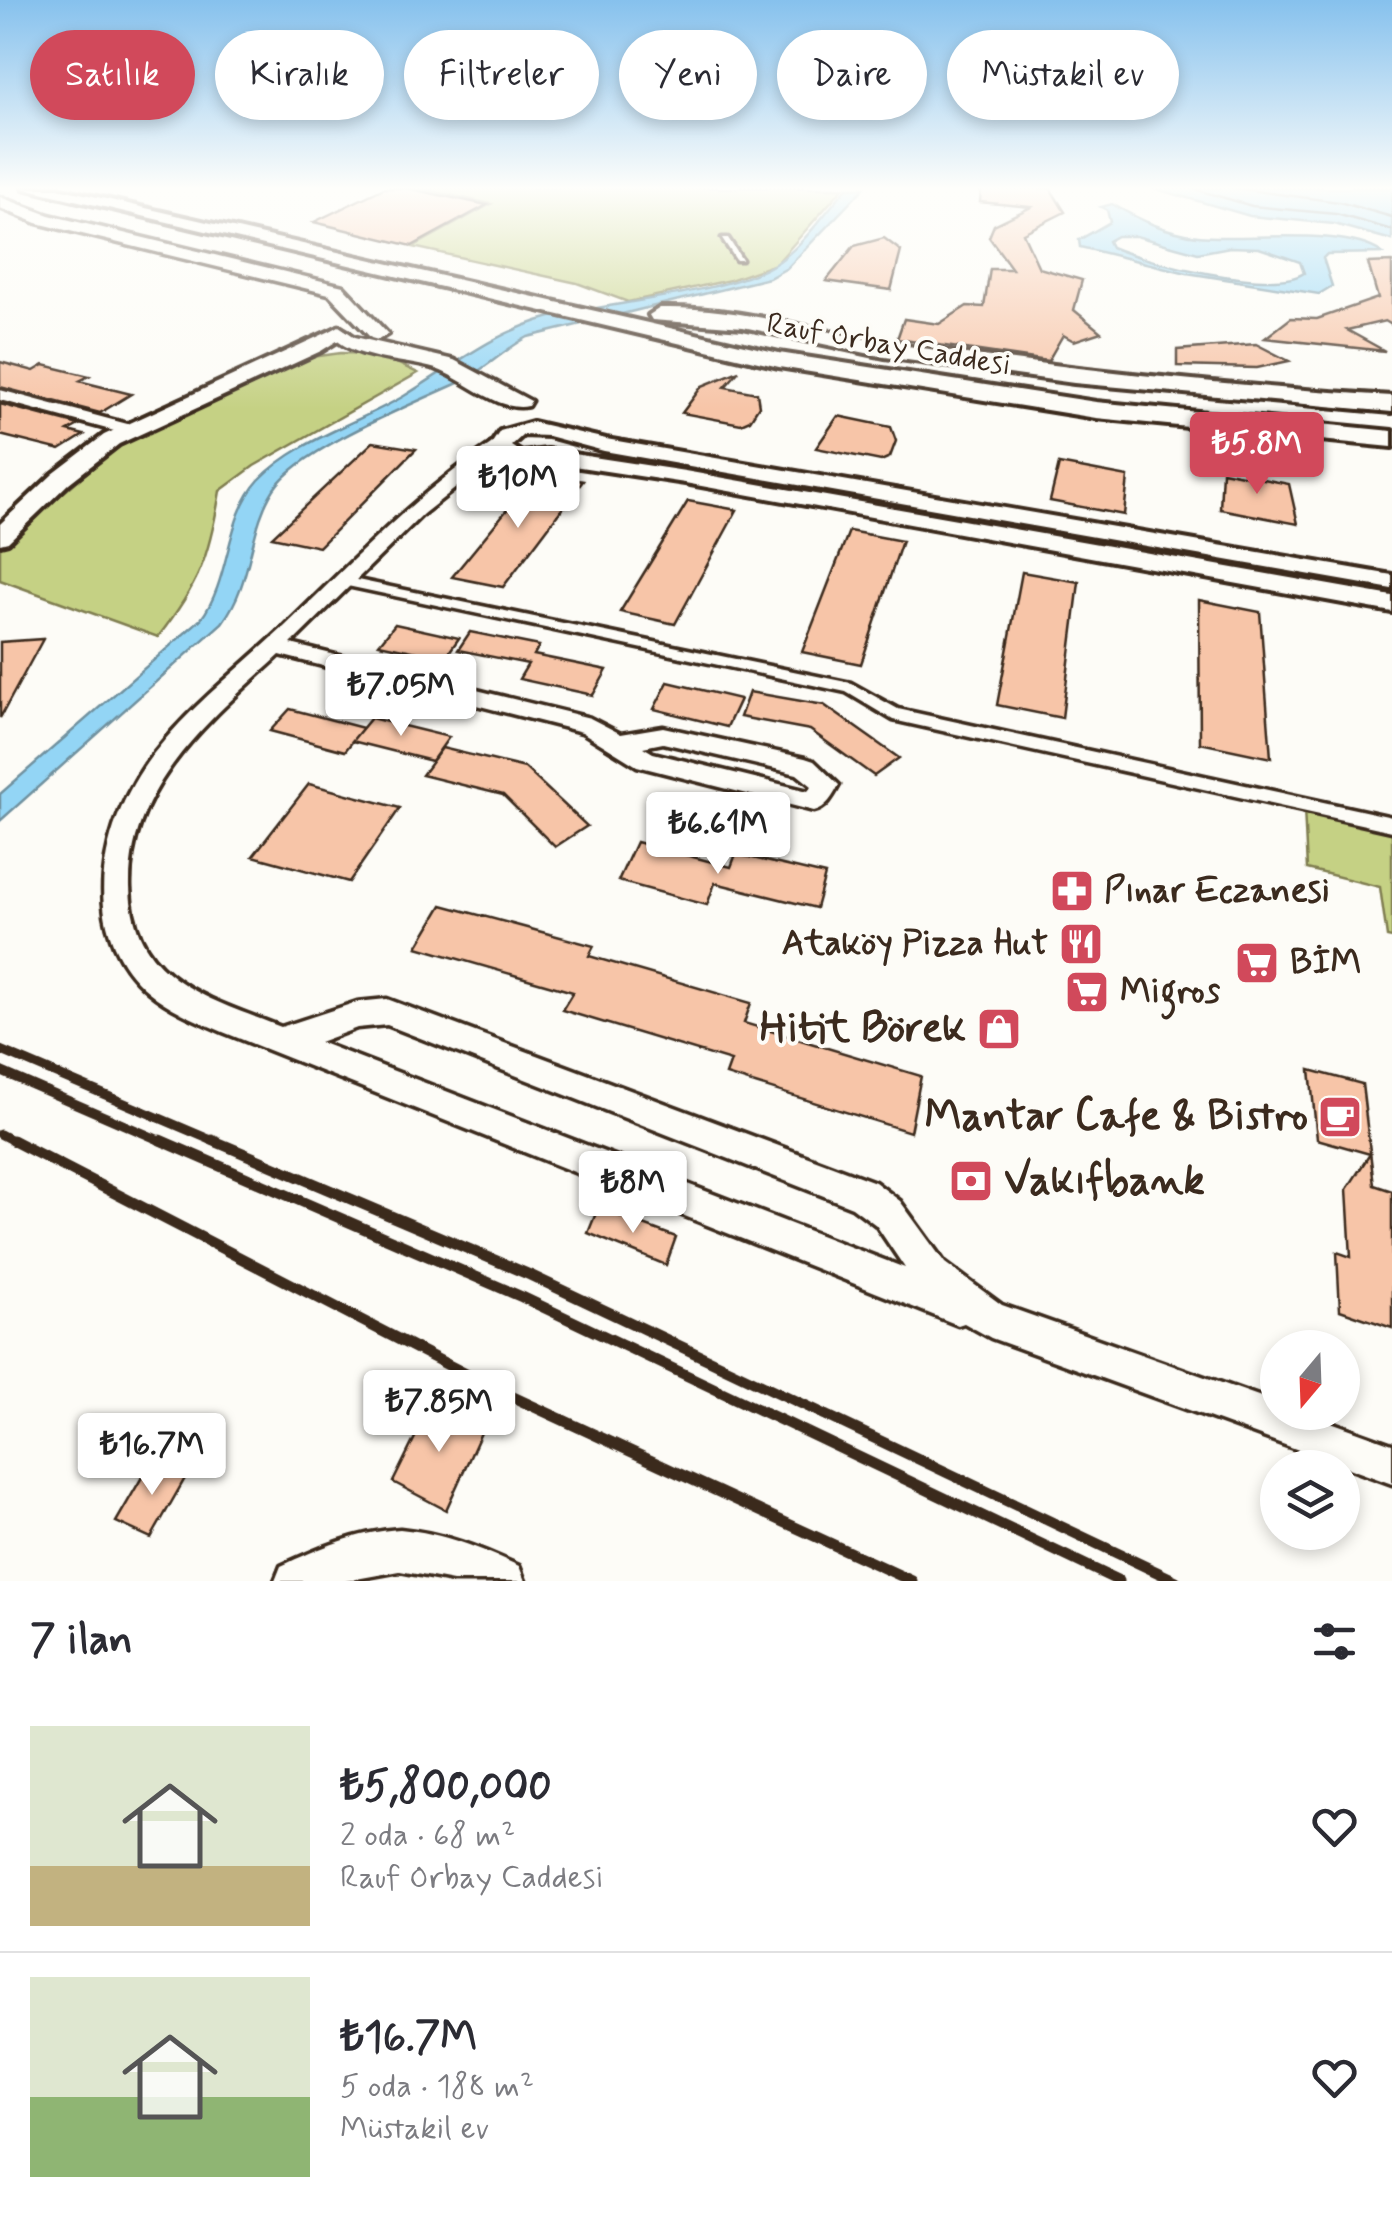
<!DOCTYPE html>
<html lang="tr">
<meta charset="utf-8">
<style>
body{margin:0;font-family:Mynerve,sans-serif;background:#f2f2f3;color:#2b2b33;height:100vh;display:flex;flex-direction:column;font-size:38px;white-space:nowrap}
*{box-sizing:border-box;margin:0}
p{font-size:32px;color:#7c7c81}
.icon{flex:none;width:55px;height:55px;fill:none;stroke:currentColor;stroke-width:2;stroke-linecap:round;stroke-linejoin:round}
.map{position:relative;height:1581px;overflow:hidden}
.side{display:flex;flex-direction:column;background:#fff;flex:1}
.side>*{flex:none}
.banner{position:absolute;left:30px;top:30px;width:1332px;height:90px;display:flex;gap:20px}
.needle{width:65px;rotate:199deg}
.buttons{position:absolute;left:1260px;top:1330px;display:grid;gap:20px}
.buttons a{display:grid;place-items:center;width:100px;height:100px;border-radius:50%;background:#fff;box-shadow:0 5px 15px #0003;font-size:50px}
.price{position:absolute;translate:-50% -85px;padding:0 22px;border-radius:10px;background:#fff;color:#222;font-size:32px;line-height:65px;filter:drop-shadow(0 2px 5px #0008)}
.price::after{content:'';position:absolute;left:50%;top:60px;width:30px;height:22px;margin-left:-15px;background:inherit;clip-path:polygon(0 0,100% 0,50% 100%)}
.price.on{background:#d1495b;color:#fff}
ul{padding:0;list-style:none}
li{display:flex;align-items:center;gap:30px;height:250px;padding:0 30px}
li+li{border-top:2px solid #e1e1e2}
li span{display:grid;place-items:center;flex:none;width:280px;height:200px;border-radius:0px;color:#555}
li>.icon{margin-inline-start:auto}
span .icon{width:120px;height:120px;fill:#fffc;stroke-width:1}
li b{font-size:42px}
h2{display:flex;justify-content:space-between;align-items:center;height:120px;padding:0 30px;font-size:42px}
.pill{padding:0 35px;border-radius:45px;background:#fff;box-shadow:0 5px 15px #0003;font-size:35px;line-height:90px}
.pill.on{background:#d1495b;color:#fff}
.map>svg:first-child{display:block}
.green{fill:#c5d184;stroke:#807e51;stroke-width:2.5}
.water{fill:#93d5f5;stroke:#70919f;stroke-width:2.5;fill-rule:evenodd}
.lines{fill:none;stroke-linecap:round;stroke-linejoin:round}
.shore{stroke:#5e6e74;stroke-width:2.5}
.building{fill:#f7c5a8;stroke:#3b2a1e;stroke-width:2.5}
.pedestrian-casing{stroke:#3b2a1e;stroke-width:7}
.minor-casing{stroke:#3b2a1e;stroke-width:7}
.tertiary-casing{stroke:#3b2a1e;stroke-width:8}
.secondary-casing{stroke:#3b2a1e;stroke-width:7}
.trunk-casing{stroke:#3b2a1e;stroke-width:8}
.pedestrian{fill:#fdfcf7;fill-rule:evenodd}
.minor{fill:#fdfcf7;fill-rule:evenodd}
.tertiary{fill:#fdfcf7;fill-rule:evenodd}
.secondary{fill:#fdfcf7;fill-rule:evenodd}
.trunk{fill:#fdfcf7;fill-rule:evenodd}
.rail-far1{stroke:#3b2a1e;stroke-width:9}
.rail{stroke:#3b2a1e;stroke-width:11}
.labels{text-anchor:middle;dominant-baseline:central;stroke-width:8;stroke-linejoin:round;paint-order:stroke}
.far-street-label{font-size:30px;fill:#3b2a1e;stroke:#fdfcf7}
.poi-label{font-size:35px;font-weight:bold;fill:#3b2a1e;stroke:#fdfcf7;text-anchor:start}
.near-poi-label{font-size:42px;font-weight:bold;fill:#3b2a1e;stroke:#fdfcf7;text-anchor:end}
</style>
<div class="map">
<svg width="1392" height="1581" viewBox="0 0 1392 1581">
<rect width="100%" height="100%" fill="#fdfcf7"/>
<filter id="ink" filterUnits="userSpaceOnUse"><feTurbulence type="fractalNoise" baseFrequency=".01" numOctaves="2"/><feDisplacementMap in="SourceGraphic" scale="20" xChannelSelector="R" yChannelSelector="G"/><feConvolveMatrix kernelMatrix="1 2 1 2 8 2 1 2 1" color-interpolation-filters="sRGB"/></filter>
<g filter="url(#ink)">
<!-- green -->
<g class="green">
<path d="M 418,188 L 843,188 L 776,264 L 730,280 L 628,302 L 577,283 L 413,247 L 491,204 Z"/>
<path d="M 341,353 L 378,354 L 418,373 L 254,466 L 220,491 C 209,558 199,584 158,637 L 0,580 L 0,547 L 127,438 L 312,357 Z"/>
<path d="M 1048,531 L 1390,592 L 1391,596 L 1048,535 Z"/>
<path d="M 1304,808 L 1392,828 L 1392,938 L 1387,937 L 1380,887 L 1307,869 Z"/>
</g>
<!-- water -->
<g class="water">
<path d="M 847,188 L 864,188 L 787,268 L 769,278 L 528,337 C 503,350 484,371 458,383 C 413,404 300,449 274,489 C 248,529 254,580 222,623 L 0,821 L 0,794 L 201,619 C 231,579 225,517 259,480 C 296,441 358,423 404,396 C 454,366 493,332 551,317 C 608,303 727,293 773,265 C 801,249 825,212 847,188 Z"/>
<path d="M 1153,188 L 1392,188 L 1392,240 L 1334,224 L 1250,216 Z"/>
<path d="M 1112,204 C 1140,220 1165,232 1198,236 C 1244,241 1345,226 1382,253 L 1327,254 L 1323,258 L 1332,286 L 1319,294 L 1187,273 L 1080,247 L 1079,240 L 1110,222 L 1107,210 L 1101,207 ZM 1117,236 L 1136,236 L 1198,253 L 1230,247 L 1259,248 L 1300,262 L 1304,273 C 1273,294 1146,262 1111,247 L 1108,241 Z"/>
</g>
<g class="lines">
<!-- shore -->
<g class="shore">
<path d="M 1191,188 L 1252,206 L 1336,214 L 1392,230"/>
<path d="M 1233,188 L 1339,202 L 1392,217"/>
</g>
</g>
<!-- building -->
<g class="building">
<path d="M 384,188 L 406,188 L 487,205 L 412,246 L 314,222 Z"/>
<path d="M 981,188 L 1050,188 L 1065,212 L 1023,233 L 1039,268 L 1082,280 L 1074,310 L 1101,332 L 1074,341 L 1063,335 L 1048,361 L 897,339 L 904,319 L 939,324 L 967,306 L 984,307 L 990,269 L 1012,269 L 989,237 L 994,225 L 1031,207 L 980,202 Z"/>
<path d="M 884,238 L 901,251 L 891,290 L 826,281 L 854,246 Z"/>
<path d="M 1392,262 L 1392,325 L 1385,321 L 1347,330 L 1385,351 L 1265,338 L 1291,318 L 1317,319 L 1378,298 L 1368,263 Z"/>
<path d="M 1256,344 L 1289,361 L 1257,368 L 1177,366 L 1177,350 Z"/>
<path d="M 0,362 L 34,371 L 44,365 L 89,376 L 79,381 L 131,394 L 100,413 L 0,387 Z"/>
<path d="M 739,371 L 725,387 L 757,393 L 759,406 L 750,420 L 741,424 L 682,413 L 702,386 Z"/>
<path d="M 0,404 L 79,425 L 68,431 L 84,435 L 60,450 L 0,435 Z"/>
<path d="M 838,416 L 891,427 L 896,441 L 890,457 L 881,461 L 816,448 Z"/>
<path d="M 373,442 L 416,449 L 319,547 L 272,537 Z"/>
<path d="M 1059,464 L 1128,477 L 1124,515 L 1050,501 Z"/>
<path d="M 1222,471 L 1289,484 L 1298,524 L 1220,509 Z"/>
<path d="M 537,473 L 583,481 L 503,587 L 452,577 Z"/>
<path d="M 688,501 L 737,510 L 675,624 L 620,612 Z"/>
<path d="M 849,531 L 902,541 L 861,664 L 802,652 Z"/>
<path d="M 1022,572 L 1079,582 L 1062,718 L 997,705 Z"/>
<path d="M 1199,600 L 1260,612 L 1271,758 L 1200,743 Z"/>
<path d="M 395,624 L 459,638 L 445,658 L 379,644 Z"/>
<path d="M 470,632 L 539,646 L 534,655 L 607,670 L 593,695 L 519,679 L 528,664 L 458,650 Z"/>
<path d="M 43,639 L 0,718 L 0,642 Z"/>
<path d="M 668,682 L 740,699 L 727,727 L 654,709 Z"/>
<path d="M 749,692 L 824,705 L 899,758 L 874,776 L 810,730 L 740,717 Z"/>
<path d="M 290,709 L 363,728 L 345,751 L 270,731 Z"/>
<path d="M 371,718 L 449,737 L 432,761 L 352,741 Z"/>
<path d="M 442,748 L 525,768 L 587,826 L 555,847 L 503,795 L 422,775 Z"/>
<path d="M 309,784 L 400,808 L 349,882 L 253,856 Z"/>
<path d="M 636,842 L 731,867 L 736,854 L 825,875 L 816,908 L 715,883 L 707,905 L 618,881 Z"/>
<path d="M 442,905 L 594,946 L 589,956 L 751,1003 L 744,1023 L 921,1076 L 910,1132 L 726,1075 L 731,1061 L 562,1010 L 573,992 L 417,947 Z"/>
<path d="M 1310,1070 L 1362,1084 L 1374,1185 L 1392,1191 L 1392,1328 L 1340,1310 L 1337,1252 L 1351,1257 L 1347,1189 L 1370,1154 L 1317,1139 Z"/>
<path d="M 598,1208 L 676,1237 L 666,1265 L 588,1233 Z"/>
<path d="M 433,1401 L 484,1426 L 446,1510 L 393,1482 Z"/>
<path d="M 153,1458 L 188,1473 L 151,1538 L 116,1522 Z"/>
</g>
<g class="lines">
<defs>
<g id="pedestrian">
<path d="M 722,238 L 728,238 L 742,260 L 736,260 Z"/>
<path d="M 343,577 L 851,683 L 898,709 L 1392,817 L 1392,831 L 893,720 L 846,692 L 338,584 L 338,578 Z"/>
</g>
<g id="minor">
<path d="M 0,390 L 135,426 L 137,430 L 129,435 L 0,400 Z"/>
<path d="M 494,442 L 509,446 L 423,514 L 291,644 L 590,718 L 621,734 L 663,727 L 805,758 L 814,761 L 839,785 C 833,796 827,808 814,811 L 637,766 L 582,732 L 280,655 C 212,718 128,785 130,887 C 131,922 142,952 170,974 C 202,1000 244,1012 281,1027 L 357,1002 L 387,999 L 875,1182 L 900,1201 L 945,1263 L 1002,1305 L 1278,1403 L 1278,1412 L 1303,1412 L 1392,1444 L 1392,1484 L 991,1338 L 964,1323 L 958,1325 L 223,1032 C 198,1021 171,1010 149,992 C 75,931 101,820 154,753 C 191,706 240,668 284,627 C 352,562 415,494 494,442 ZM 663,743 L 797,774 L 812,786 L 808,791 L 653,753 L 643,747 ZM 387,1025 L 852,1207 L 876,1225 L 905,1268 L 319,1042 L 357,1028 Z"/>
<path d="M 400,1529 C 443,1533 480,1548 519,1566 L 525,1581 L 453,1581 L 400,1571 L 345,1581 L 275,1581 L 281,1566 C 320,1548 356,1532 400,1529 Z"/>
</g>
<g id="tertiary">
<path d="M 339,327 L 348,332 L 345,336 L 321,351 L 119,444 L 69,483 L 8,542 L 0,544 L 0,524 L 53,474 L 104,435 Z"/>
<path d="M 532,422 L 606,439 L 1392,575 L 1392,589 L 604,451 L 548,436 L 523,435 L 511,446 L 522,453 L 547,450 L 685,471 L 1392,596 L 1392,612 L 685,483 L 547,462 L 521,465 L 499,458 L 490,446 L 500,431 Z"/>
</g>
<g id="secondary">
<path d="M 0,197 L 49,215 L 343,286 L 388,334 L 378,340 L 371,338 L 329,294 L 37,223 L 0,208 Z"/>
<path d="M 339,326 L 355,337 L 454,360 L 531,401 L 528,406 C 500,413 463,378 436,369 C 403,359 350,361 329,332 Z"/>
</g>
<g id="trunk">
<path d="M 24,188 L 58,188 L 779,353 L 1096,402 L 1392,431 L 1392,447 L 1096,418 L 779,367 Z"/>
<path d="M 660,308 C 742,306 819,333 900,345 C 1063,368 1227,386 1392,396 L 1392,412 L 1074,383 L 885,357 L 743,327 L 652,320 L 649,315 Z"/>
</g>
</defs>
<!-- pedestrian casing -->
<use href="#pedestrian" class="pedestrian-casing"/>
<!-- minor casing -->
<use href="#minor" class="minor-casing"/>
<!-- tertiary casing -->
<use href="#tertiary" class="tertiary-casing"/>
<!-- secondary casing -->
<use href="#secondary" class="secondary-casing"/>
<!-- trunk casing -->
<use href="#trunk" class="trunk-casing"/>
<!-- pedestrian -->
<use href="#pedestrian" class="pedestrian"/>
<!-- minor -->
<use href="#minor" class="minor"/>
<!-- tertiary -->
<use href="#tertiary" class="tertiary"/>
<!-- secondary -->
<use href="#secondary" class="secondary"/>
<!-- trunk -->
<use href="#trunk" class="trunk"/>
<!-- rail-far1 -->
<g class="rail-far1">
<path d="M 0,1050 L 218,1143"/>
<path d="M 0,1071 L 166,1143"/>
<path d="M 0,1134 L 17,1143"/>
</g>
<!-- rail -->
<g class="rail">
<path d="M 12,1140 L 487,1385 L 912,1581"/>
<path d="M 160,1140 L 522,1297 L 1119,1581"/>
<path d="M 212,1140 L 530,1275 L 1176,1581"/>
</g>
</g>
</g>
<!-- sky -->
<linearGradient id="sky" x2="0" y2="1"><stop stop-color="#86c1ed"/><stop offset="0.46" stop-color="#fefefb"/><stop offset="1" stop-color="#fefefb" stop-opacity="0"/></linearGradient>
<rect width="1392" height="409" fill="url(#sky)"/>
<!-- icons -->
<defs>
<symbol id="pharmacy-square" viewBox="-11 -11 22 22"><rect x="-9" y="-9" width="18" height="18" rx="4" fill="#d1495b" stroke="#fdfcf7"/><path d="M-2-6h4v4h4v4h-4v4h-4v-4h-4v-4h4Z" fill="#fff"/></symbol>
<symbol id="restaurant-square" viewBox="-11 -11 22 22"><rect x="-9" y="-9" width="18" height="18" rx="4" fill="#d1495b" stroke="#fdfcf7"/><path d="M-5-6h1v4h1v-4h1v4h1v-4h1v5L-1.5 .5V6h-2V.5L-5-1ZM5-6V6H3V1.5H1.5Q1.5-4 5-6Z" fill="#fff"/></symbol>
<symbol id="supermarket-square" viewBox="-11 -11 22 22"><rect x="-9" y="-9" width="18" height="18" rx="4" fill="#d1495b" stroke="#fdfcf7"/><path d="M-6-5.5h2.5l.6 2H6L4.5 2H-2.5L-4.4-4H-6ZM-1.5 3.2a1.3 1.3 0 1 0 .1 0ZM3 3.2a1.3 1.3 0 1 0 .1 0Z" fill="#fff"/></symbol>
<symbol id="shop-square" viewBox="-11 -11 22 22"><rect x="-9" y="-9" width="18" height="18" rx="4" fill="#d1495b" stroke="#fdfcf7"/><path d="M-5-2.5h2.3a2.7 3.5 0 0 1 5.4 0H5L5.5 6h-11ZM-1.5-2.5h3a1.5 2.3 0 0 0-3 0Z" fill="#fff"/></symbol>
<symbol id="cafe-square" viewBox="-11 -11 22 22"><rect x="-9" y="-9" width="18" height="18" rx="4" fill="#d1495b" stroke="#fdfcf7"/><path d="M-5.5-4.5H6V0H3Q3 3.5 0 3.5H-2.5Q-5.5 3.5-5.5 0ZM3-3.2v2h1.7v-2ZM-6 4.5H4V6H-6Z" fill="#fff"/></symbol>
<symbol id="bank-square" viewBox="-11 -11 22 22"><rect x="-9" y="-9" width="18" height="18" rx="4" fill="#d1495b" stroke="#fdfcf7"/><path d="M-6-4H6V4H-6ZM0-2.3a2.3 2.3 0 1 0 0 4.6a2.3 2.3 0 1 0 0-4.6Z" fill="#fff"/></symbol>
</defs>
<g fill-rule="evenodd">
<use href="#pharmacy-square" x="1047" y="866" width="50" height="50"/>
<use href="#restaurant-square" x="1056" y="919" width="50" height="50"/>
<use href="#supermarket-square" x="1232" y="938" width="50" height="50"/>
<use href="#supermarket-square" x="1062" y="967" width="50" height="50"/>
<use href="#shop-square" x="974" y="1004" width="50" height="50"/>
<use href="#cafe-square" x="1315" y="1092" width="50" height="50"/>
<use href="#bank-square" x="946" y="1156" width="50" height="50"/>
</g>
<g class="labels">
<!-- far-street labels -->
<g class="far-street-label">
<text transform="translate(889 345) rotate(10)">Rauf Orbay Caddesi</text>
</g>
<!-- poi labels -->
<g class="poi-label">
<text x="1104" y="891">Pınar Eczanesi</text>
<text x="1048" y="944" text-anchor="end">Ataköy Pizza Hut</text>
<text x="1290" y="963">BİM</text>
<text x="1120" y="992">Migros</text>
</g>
<!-- near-poi labels -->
<g class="near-poi-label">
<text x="966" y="1029">Hitit Börek</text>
<text x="1308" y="1117">Mantar Cafe &amp; Bistro</text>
<text x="1004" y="1181" text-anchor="start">Vakıfbank</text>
</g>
</g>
</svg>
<div class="buttons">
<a><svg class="needle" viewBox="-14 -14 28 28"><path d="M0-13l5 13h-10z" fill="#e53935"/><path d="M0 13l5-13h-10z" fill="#7c7c81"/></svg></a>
<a><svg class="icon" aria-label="layers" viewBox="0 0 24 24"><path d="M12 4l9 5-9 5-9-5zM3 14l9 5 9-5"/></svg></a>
</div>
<b class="price on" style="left:1257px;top:497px">₺5.8M</b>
<b class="price" style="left:518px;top:531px">₺10M</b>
<b class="price" style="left:401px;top:739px">₺7.05M</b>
<b class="price" style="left:718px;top:877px">₺6.61M</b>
<b class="price" style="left:633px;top:1236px">₺8M</b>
<b class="price" style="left:439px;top:1455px">₺7.85M</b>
<b class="price" style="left:152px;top:1498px">₺16.7M</b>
<div class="banner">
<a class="pill on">Satılık</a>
<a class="pill">Kiralık</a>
<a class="pill">Filtreler</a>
<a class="pill">Yeni</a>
<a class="pill">Daire</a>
<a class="pill">Müstakil ev</a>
</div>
</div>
<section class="side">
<h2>7 ilan<svg class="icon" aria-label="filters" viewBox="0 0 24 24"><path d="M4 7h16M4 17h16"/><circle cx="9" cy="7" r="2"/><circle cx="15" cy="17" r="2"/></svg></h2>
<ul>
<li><span style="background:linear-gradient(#dfe7d0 70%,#c2b280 0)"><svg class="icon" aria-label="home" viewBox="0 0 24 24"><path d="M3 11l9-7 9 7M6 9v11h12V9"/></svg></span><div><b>₺5,800,000</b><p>2 oda · 68 m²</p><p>Rauf Orbay Caddesi</p></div><svg class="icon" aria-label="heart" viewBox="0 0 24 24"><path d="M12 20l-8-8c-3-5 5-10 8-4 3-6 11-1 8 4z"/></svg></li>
<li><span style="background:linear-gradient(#dfe7d0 60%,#8fb573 0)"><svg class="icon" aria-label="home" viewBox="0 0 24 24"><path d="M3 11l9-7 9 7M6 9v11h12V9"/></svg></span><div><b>₺16.7M</b><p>5 oda · 188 m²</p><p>Müstakil ev</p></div><svg class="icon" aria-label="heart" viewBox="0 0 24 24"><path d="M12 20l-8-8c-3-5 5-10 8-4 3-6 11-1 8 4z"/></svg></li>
</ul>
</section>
